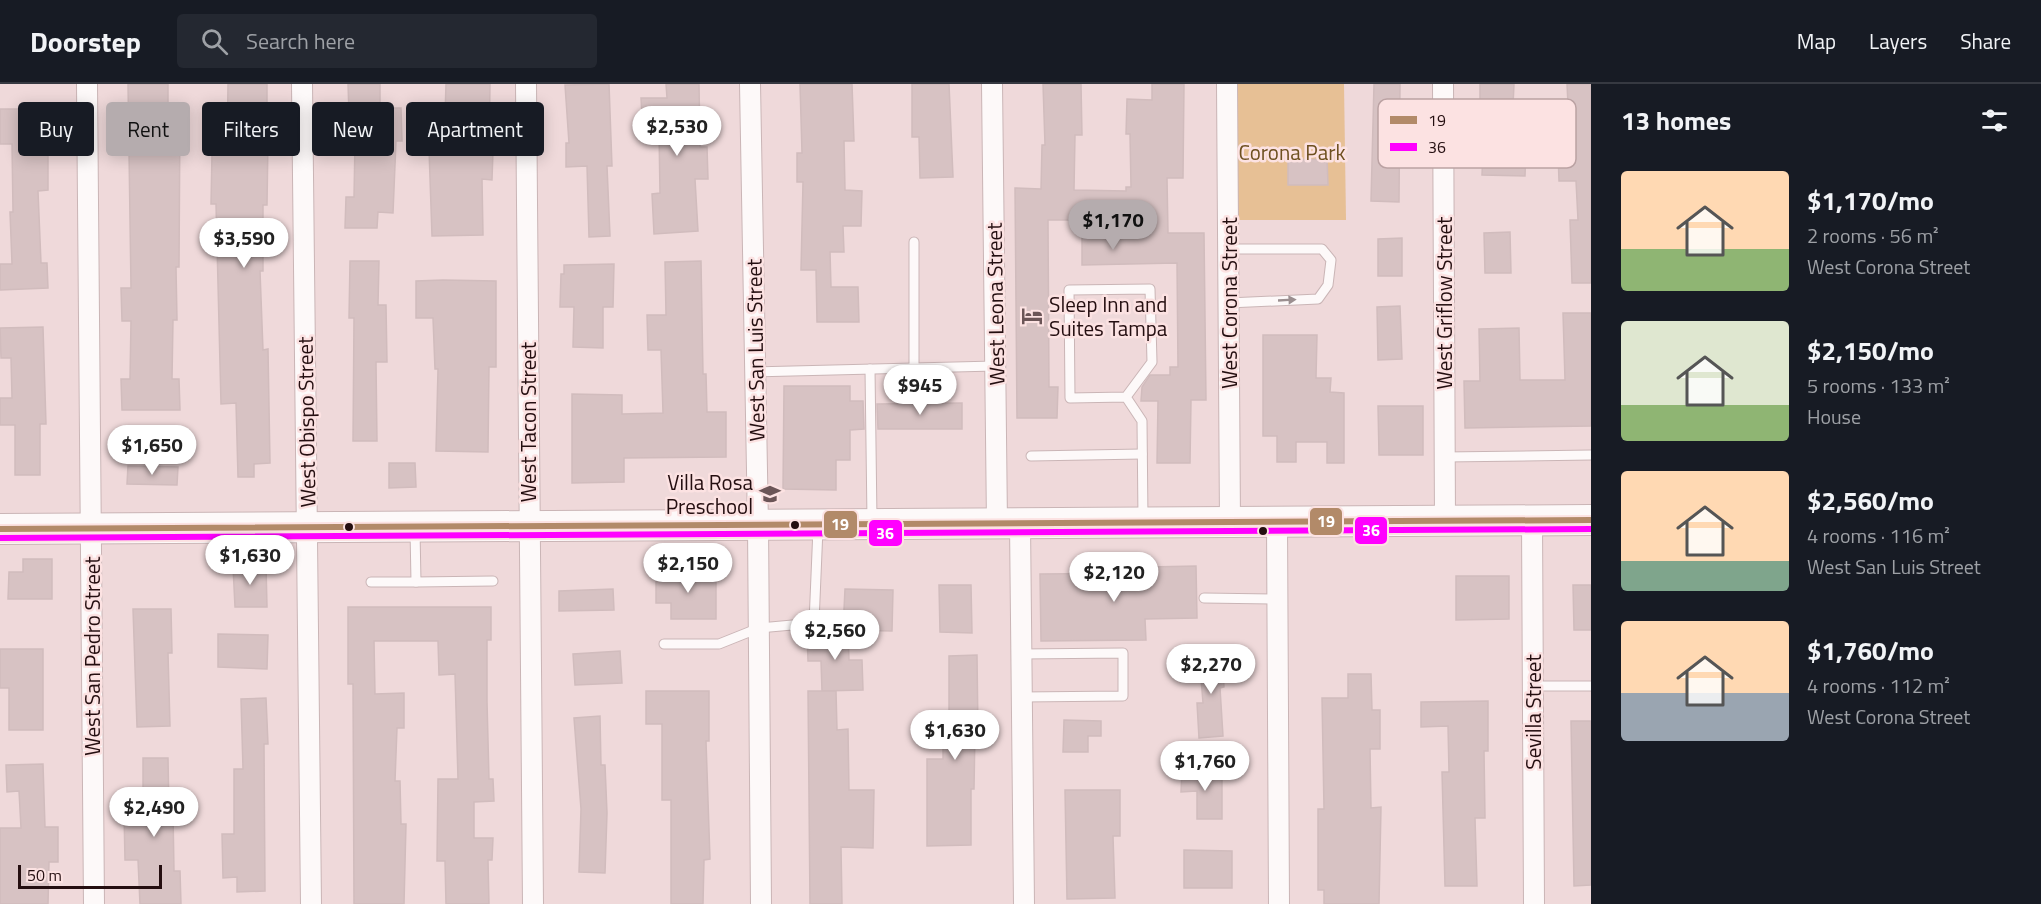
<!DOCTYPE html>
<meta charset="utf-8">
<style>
body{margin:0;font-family:"Titillium Web",sans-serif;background:#242831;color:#f1f3f6;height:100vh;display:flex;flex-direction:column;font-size:22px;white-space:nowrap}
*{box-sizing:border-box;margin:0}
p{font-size:20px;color:#9ea1a6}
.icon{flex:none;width:33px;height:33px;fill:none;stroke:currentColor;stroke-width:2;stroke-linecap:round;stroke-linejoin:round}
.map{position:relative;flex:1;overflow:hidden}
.drawer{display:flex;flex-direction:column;background:#171b24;width:450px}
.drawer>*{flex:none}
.top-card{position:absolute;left:18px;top:18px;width:570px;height:54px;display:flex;gap:12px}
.scale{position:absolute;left:18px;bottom:15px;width:144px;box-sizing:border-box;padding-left:6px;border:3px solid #240e10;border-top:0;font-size:16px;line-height:21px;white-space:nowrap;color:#240e10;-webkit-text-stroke:4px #fce2e2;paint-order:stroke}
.price{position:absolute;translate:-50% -51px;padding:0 14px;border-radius:21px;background:#fff;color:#222;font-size:20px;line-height:39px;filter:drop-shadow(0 2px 3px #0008)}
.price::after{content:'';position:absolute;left:50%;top:36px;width:18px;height:14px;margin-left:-9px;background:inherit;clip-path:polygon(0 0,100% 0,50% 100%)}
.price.on{background:#b5acae;color:#111}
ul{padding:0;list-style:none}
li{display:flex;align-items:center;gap:18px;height:150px;padding:0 30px}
li span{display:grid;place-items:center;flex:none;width:168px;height:120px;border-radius:6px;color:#555}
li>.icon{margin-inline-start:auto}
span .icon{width:72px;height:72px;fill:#fffc;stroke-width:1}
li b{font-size:26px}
h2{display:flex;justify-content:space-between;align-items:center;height:72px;padding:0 30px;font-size:26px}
.tag{padding:0 21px;border-radius:6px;background:#171b24;box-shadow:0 3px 15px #0003;font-size:21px;line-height:54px}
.tag.on{background:#b5acae;color:#111}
header{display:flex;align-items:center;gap:36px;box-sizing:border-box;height:84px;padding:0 30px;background:#171b24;border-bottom:2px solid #363941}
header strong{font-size:28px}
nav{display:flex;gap:33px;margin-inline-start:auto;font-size:21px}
.search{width:420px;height:54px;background:#242831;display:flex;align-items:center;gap:15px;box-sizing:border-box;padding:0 21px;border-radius:6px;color:#9ea1a6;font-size:22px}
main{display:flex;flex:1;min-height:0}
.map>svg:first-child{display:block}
.green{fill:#e7c095}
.building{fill:#d7c2c3;stroke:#d1bcbd;stroke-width:1.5}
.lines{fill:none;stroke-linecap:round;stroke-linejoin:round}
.lane-casing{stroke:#cab5b6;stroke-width:11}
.street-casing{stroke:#cab5b6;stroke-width:22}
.primary-casing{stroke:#cab5b6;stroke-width:32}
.lane{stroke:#fdf9f9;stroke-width:9}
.street{stroke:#fdf9f9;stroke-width:20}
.primary{stroke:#fdf9f9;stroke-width:30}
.bus-1-casing{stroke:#fce2e2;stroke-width:10}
.bus-2-casing{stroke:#fce2e2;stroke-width:10}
.bus-1{stroke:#b28a69;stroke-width:6}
.bus-2{stroke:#f0f;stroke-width:6}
.oneway{fill:#9b8f90}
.bus-dot{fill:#240e10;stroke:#fce2e2;stroke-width:2}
.labels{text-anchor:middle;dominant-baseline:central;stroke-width:5;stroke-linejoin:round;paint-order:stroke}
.park-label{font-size:21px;fill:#6e5020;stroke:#fce2e2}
.street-label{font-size:21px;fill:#240e10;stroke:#fce2e2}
.poi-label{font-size:21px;fill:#240e10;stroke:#fce2e2;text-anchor:start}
.key{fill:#fce2e2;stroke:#bba2a3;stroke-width:1.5}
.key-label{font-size:16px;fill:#240e10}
.line-badge{stroke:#fce2e2;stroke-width:2}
.badge-label{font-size:16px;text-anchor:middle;font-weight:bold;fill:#fff}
</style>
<header>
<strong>Doorstep</strong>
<div class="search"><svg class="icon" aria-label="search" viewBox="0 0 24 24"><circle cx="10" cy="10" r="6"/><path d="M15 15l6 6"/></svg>Search here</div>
<nav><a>Map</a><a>Layers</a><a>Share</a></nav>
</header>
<main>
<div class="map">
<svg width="1591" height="820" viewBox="0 0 1591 820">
<rect width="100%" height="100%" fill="#efd9da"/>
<!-- green -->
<path class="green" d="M 1238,0 L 1344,0 L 1346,136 L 1238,136 Z"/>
<!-- building -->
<g class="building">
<path d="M 128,0 L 168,0 L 168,26 L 180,26 L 179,183 L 176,183 L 177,236 L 173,236 L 172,295 L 179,295 L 180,326 L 122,326 L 121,295 L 130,295 L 131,237 L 122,237 L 121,204 L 131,204 Z"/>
<path d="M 228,0 L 267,0 L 267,24 L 273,24 L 272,56 L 268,56 L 267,121 L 263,121 L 263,187 L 260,187 L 263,266 L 268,265 L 270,379 L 254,380 L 254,393 L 238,393 L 236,319 L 221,320 L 216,120 L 211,120 L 212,70 L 227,71 Z"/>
<path d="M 348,0 L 380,0 L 380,24 L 401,24 L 402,57 L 396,57 L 393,129 L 378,128 L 377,144 L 345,144 L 346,113 L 354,113 L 355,58 L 350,58 Z"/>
<path d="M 446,0 L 490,0 L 489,66 L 493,67 L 492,96 L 482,95 L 483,151 L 432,152 L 429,65 L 444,65 Z"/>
<path d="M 609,0 L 612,82 L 607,82 L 610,152 L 589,153 L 587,82 L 566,83 L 566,59 L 569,59 L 565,1 Z"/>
<path d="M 666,0 L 699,0 L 700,63 L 707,63 L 708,95 L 695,95 L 698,147 L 654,150 L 652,110 L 660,109 L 659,48 L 643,49 L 641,14 L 667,14 Z"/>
<path d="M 800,0 L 852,0 L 854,57 L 844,57 L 845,106 L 862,107 L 861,142 L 843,142 L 844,168 L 830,168 L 831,203 L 858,203 L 859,238 L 817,238 L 816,186 L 801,186 L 803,98 L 797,98 L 797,69 L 802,69 Z"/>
<path d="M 912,0 L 949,0 L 953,93 L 920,94 L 919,53 L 912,53 Z"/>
<path d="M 1043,0 L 1081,0 L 1082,51 L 1075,51 L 1074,106 L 1126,107 L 1126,103 L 1131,103 L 1130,50 L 1126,50 L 1127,15 L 1152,16 L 1152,0 L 1184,0 L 1183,94 L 1167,94 L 1168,149 L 1204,149 L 1206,316 L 1191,316 L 1190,379 L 1157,379 L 1158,317 L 1141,317 L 1142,303 L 1150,291 L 1170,291 L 1170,283 L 1178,283 L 1177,179 L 1082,181 L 1082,136 L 1048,136 L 1049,303 L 1058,303 L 1057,334 L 1017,334 L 1015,104 L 1041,105 L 1042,61 L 1045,61 Z"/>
<path d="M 1374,0 L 1400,0 L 1399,118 L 1371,117 Z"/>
<path d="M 1480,0 L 1514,0 L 1511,64 L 1526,64 L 1525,92 L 1482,91 L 1485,24 L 1480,24 Z"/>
<path d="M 1567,0 L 1591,0 L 1591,199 L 1572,199 L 1570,136 L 1578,136 L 1576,97 L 1559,97 L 1557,40 L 1569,40 Z"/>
<path d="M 0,25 L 48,25 L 48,106 L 38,107 L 41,179 L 47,179 L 48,204 L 0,206 L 0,180 L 12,180 L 10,128 L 13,128 L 12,60 L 0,60 Z"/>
<path d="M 1327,75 L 1328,101 L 1288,101 L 1288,76 Z"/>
<path d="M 1510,148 L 1511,189 L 1485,189 L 1484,149 Z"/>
<path d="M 1402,154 L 1402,192 L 1378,192 L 1378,155 Z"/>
<path d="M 350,177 L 379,177 L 378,221 L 386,221 L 387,278 L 376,278 L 377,357 L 353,357 L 354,234 L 349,234 Z"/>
<path d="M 701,177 L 703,290 L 706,290 L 707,328 L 726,328 L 726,373 L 624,374 L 624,398 L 572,399 L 572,310 L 622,311 L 622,330 L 663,329 L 661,266 L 648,266 L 647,231 L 666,231 L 665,178 Z"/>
<path d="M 614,180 L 613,223 L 603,223 L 603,264 L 573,263 L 574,223 L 560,223 L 561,190 L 564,190 L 564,181 Z"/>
<path d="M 443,196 L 496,197 L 496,283 L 489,283 L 488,368 L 436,367 L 438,285 L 435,285 L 433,234 L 416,234 L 416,197 Z"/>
<path d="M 1400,222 L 1402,275 L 1378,276 L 1377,223 Z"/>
<path d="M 1563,229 L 1591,229 L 1591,342 L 1465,344 L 1464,297 L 1480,297 L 1479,245 L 1519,244 L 1520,296 L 1565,296 Z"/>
<path d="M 43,243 L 46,340 L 40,340 L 40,391 L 15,391 L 15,341 L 0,341 L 0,314 L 12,314 L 11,274 L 1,274 L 0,244 Z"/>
<path d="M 1263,251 L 1317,251 L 1316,294 L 1331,294 L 1330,308 L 1344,309 L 1344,379 L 1327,379 L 1327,358 L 1296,358 L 1296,378 L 1277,378 L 1277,352 L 1263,352 Z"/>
<path d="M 784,302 L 850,302 L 850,317 L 863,317 L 864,345 L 850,346 L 850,376 L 836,376 L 836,406 L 783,405 Z"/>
<path d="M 962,319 L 962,345 L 878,345 L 877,320 Z"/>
<path d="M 1378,322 L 1423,322 L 1423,371 L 1379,371 Z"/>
<path d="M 389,379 L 415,379 L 416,403 L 389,404 Z"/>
<path d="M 128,382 L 178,383 L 177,401 L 127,400 Z"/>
<path d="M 23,475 L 52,475 L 52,515 L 8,515 L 9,488 L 23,488 Z"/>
<path d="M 266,481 L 267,523 L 235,523 L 233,482 Z"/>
<path d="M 1196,482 L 1197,534 L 1145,535 L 1146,556 L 1041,557 L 1040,490 L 1149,489 L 1149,483 Z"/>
<path d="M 656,487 L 716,487 L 716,535 L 671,535 L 671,519 L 656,519 Z"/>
<path d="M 1456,492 L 1509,492 L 1509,535 L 1456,536 Z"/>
<path d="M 939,501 L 971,501 L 972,549 L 940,548 Z"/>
<path d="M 1573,501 L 1591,501 L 1591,546 L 1574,546 Z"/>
<path d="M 613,505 L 614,526 L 559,527 L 559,507 Z"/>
<path d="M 845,505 L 893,506 L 892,547 L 843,546 Z"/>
<path d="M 348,523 L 491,523 L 491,556 L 487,556 L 487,617 L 489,695 L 493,695 L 494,717 L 474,718 L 474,754 L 493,754 L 492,776 L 488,776 L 489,820 L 446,820 L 445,777 L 437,777 L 438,695 L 458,695 L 455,590 L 439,591 L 438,557 L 374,557 L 375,610 L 404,609 L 404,644 L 397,644 L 395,697 L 400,697 L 401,740 L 406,740 L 404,820 L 354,820 L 353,600 L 348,600 Z"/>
<path d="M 133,525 L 171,525 L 172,569 L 168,569 L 170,642 L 137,643 Z"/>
<path d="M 848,546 L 849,576 L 862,576 L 863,606 L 822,607 L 821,577 L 808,577 L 807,547 Z"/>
<path d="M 218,550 L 268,551 L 267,585 L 218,583 Z"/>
<path d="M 0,565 L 43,565 L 43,646 L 9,646 L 9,604 L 0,604 Z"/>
<path d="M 620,567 L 622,599 L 575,601 L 573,570 Z"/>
<path d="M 1222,568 L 1224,603 L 1220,604 L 1223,652 L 1199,654 L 1197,619 L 1203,619 L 1199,569 Z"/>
<path d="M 977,571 L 978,647 L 975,647 L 974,705 L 971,705 L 971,761 L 927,762 L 927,675 L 943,675 L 943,661 L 949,661 L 949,572 Z"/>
<path d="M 1348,590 L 1371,590 L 1372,626 L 1380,626 L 1380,665 L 1370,665 L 1371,724 L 1381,723 L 1379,820 L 1324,820 L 1324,806 L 1318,806 L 1318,725 L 1324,725 L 1322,614 L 1348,614 Z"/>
<path d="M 646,607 L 709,607 L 709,657 L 706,657 L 710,775 L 704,776 L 703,820 L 671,820 L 671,716 L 662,716 L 662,640 L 646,640 Z"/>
<path d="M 808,607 L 836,607 L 837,646 L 848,645 L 849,706 L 874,706 L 873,764 L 841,763 L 842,820 L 810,820 Z"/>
<path d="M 266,614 L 268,660 L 264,660 L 265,807 L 237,808 L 237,793 L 223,794 L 222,750 L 234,750 L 234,685 L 243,685 L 241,615 Z"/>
<path d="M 1488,617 L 1488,667 L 1484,667 L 1485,734 L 1475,734 L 1477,802 L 1445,802 L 1442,688 L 1449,688 L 1448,642 L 1421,643 L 1421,618 Z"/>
<path d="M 600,632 L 601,681 L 605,681 L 607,729 L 605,789 L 579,788 L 581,725 L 574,634 Z"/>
<path d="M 1064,636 L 1101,637 L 1101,652 L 1088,652 L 1088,668 L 1063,668 Z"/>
<path d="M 1571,637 L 1591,637 L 1591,801 L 1574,802 Z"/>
<path d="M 143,674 L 168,674 L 169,728 L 173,728 L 174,787 L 180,787 L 181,820 L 140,820 L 138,776 L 125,776 L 124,729 L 143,729 Z"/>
<path d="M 43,680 L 45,743 L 58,743 L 58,778 L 49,778 L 48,820 L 0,820 L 0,744 L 21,744 L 19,707 L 7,708 L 6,681 Z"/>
<path d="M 1182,686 L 1222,686 L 1222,735 L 1197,735 L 1197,707 L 1181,708 Z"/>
<path d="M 1065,706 L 1120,706 L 1120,752 L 1113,752 L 1115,814 L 1067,815 Z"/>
<path d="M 1184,766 L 1232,767 L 1232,804 L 1184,804 Z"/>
</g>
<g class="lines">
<defs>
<g id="lane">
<path d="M 914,158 L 914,284"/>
<path d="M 1228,165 L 1322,165 L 1331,176 L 1328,201 L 1318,215 L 1228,219"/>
<path d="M 870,285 L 872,436"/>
<path d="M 755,288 L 995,282"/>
<path d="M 1126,313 L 1152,278 L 1150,205 L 1069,206 L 1070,314 L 1126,313 L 1142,337 L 1143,434"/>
<path d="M 1031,372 L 1142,370"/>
<path d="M 1444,373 L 1591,371"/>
<path d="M 415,446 L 416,498 L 493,497"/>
<path d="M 371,498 L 416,498"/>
<path d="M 1204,514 L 1278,515"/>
<path d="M 664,560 L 719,560 L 759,544 L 814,539 L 818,444"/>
<path d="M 1022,570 L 1123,569 L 1123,612 L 1022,613"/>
<path d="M 1533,602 L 1591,602"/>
</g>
<g id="street">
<path d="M 87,0 L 94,820"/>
<path d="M 302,0 L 311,820"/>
<path d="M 526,0 L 533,820"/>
<path d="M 750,0 L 758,442 L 761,820"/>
<path d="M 992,0 L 997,440"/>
<path d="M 1227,0 L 1230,439"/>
<path d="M 1443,0 L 1445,437"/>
<path d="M 1532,437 L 1534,820"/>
<path d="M 1277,439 L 1279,820"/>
<path d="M 1020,440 L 1024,820"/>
</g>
<path id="primary" d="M 0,445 L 1591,436"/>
</defs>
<!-- lane casing -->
<use href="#lane" class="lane-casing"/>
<!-- street casing -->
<use href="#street" class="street-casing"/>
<!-- primary casing -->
<use href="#primary" class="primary-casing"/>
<!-- lane -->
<use href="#lane" class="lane"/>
<!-- street -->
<use href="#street" class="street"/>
<!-- primary -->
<use href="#primary" class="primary"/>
<defs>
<path id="bus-1" d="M 0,445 L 1591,436"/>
<path id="bus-2" d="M 0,454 L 1591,445"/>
</defs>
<!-- bus-1 casing -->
<use href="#bus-1" class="bus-1-casing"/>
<!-- bus-2 casing -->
<use href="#bus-2" class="bus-2-casing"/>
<!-- bus-1 -->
<use href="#bus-1" class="bus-1"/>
<!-- bus-2 -->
<use href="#bus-2" class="bus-2"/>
</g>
<!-- one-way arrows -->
<defs><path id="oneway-solid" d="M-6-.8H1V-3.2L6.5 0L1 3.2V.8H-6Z" transform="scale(1.5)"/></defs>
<use class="oneway" href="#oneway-solid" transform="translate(1287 216) rotate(-3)"/>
<!-- icons -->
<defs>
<symbol id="hotel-bare" viewBox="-9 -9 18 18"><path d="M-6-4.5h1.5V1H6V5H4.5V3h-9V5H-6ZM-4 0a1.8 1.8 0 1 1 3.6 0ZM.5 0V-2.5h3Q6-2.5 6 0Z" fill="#6b5557" stroke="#fce2e2" stroke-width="2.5" paint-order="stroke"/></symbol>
<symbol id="school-bare" viewBox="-9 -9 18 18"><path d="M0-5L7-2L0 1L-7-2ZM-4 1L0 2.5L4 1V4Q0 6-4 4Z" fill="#6b5557" stroke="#fce2e2" stroke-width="2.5" paint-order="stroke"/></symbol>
</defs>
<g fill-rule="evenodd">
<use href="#hotel-bare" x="1017" y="217" width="30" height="30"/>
<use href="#school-bare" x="755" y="395" width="30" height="30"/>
</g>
<!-- markers -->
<g class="bus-dot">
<circle cx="795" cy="441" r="5"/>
<circle cx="349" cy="443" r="5"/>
<circle cx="1263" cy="447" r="5"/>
</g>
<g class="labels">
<!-- park labels -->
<g class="park-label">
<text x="1292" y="68">Corona Park</text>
</g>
<!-- street labels -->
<g class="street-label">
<text transform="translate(1229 219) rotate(-90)">West Corona Street</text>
<text transform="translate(1444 219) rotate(-90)">West Griflow Street</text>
<text transform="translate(995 220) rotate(-91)">West Leona Street</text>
<text transform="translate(755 266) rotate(-91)">West San Luis Street</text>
<text transform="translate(306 338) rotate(-91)">West Obispo Street</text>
<text transform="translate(528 338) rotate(-90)">West Tacon Street</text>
<text transform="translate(92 572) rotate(-90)">West San Pedro Street</text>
<text transform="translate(1533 628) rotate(-90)">Sevilla Street</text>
</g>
<!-- poi labels -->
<g class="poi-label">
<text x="1049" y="220">Sleep Inn and<tspan x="1049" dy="24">Suites Tampa</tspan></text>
<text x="753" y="398" text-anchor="end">Villa Rosa<tspan x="753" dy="24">Preschool</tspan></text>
</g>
</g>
<!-- legend -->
<rect x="1378" y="15" width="198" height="69" rx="9" class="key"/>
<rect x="1390" y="32" width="27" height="8" fill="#b28a69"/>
<rect x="1390" y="59" width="27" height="8" fill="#f0f"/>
<g class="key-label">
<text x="1428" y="42">19</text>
<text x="1428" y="69">36</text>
</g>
<g class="line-badge">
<rect x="1309" y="423" width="34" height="29" rx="6" fill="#b28a69"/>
<rect x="823" y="426" width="35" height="29" rx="6" fill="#b28a69"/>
<rect x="1354" y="432" width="34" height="29" rx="6" fill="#f0f"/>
<rect x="868" y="435" width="35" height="28" rx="6" fill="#f0f"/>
</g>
<g class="badge-label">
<text x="1326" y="443">19</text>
<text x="840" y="446">19</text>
<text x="1371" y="452">36</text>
<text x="885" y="455">36</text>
</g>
</svg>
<div class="scale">50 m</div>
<b class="price" style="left:677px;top:73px">$2,530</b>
<b class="price on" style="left:1113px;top:167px">$1,170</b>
<b class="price" style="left:244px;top:185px">$3,590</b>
<b class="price" style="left:920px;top:332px">$945</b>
<b class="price" style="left:152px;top:392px">$1,650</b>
<b class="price" style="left:250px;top:502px">$1,630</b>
<b class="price" style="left:688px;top:510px">$2,150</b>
<b class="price" style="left:1114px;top:519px">$2,120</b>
<b class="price" style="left:835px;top:577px">$2,560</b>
<b class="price" style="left:1211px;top:611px">$2,270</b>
<b class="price" style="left:955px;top:677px">$1,630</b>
<b class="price" style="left:1205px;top:708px">$1,760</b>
<b class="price" style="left:154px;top:754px">$2,490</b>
<div class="top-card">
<a class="tag">Buy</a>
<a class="tag on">Rent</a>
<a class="tag">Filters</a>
<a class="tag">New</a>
<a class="tag">Apartment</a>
</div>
</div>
<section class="drawer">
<h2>13 homes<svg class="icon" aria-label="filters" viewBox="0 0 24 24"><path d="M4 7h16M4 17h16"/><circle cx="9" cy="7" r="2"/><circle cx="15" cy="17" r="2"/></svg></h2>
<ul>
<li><span style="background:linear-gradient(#ffd9b3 65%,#8fb573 0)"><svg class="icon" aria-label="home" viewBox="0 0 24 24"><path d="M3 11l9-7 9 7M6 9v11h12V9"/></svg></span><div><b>$1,170/mo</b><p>2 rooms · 56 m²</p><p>West Corona Street</p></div></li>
<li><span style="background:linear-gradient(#dfe7d0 70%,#8fb573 0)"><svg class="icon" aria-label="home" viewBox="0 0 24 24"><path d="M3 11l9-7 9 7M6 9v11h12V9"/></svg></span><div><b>$2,150/mo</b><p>5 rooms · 133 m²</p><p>House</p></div></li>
<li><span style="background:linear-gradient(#ffd9b3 75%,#7fa58c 0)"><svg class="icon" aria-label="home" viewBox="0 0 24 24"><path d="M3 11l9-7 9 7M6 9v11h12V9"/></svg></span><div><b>$2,560/mo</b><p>4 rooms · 116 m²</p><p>West San Luis Street</p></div></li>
<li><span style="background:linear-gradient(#ffd9b3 60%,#9aa5b1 0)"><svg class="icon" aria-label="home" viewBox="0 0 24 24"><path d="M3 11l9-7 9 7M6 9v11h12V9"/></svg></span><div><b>$1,760/mo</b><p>4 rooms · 112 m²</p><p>West Corona Street</p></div></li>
</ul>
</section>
</main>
